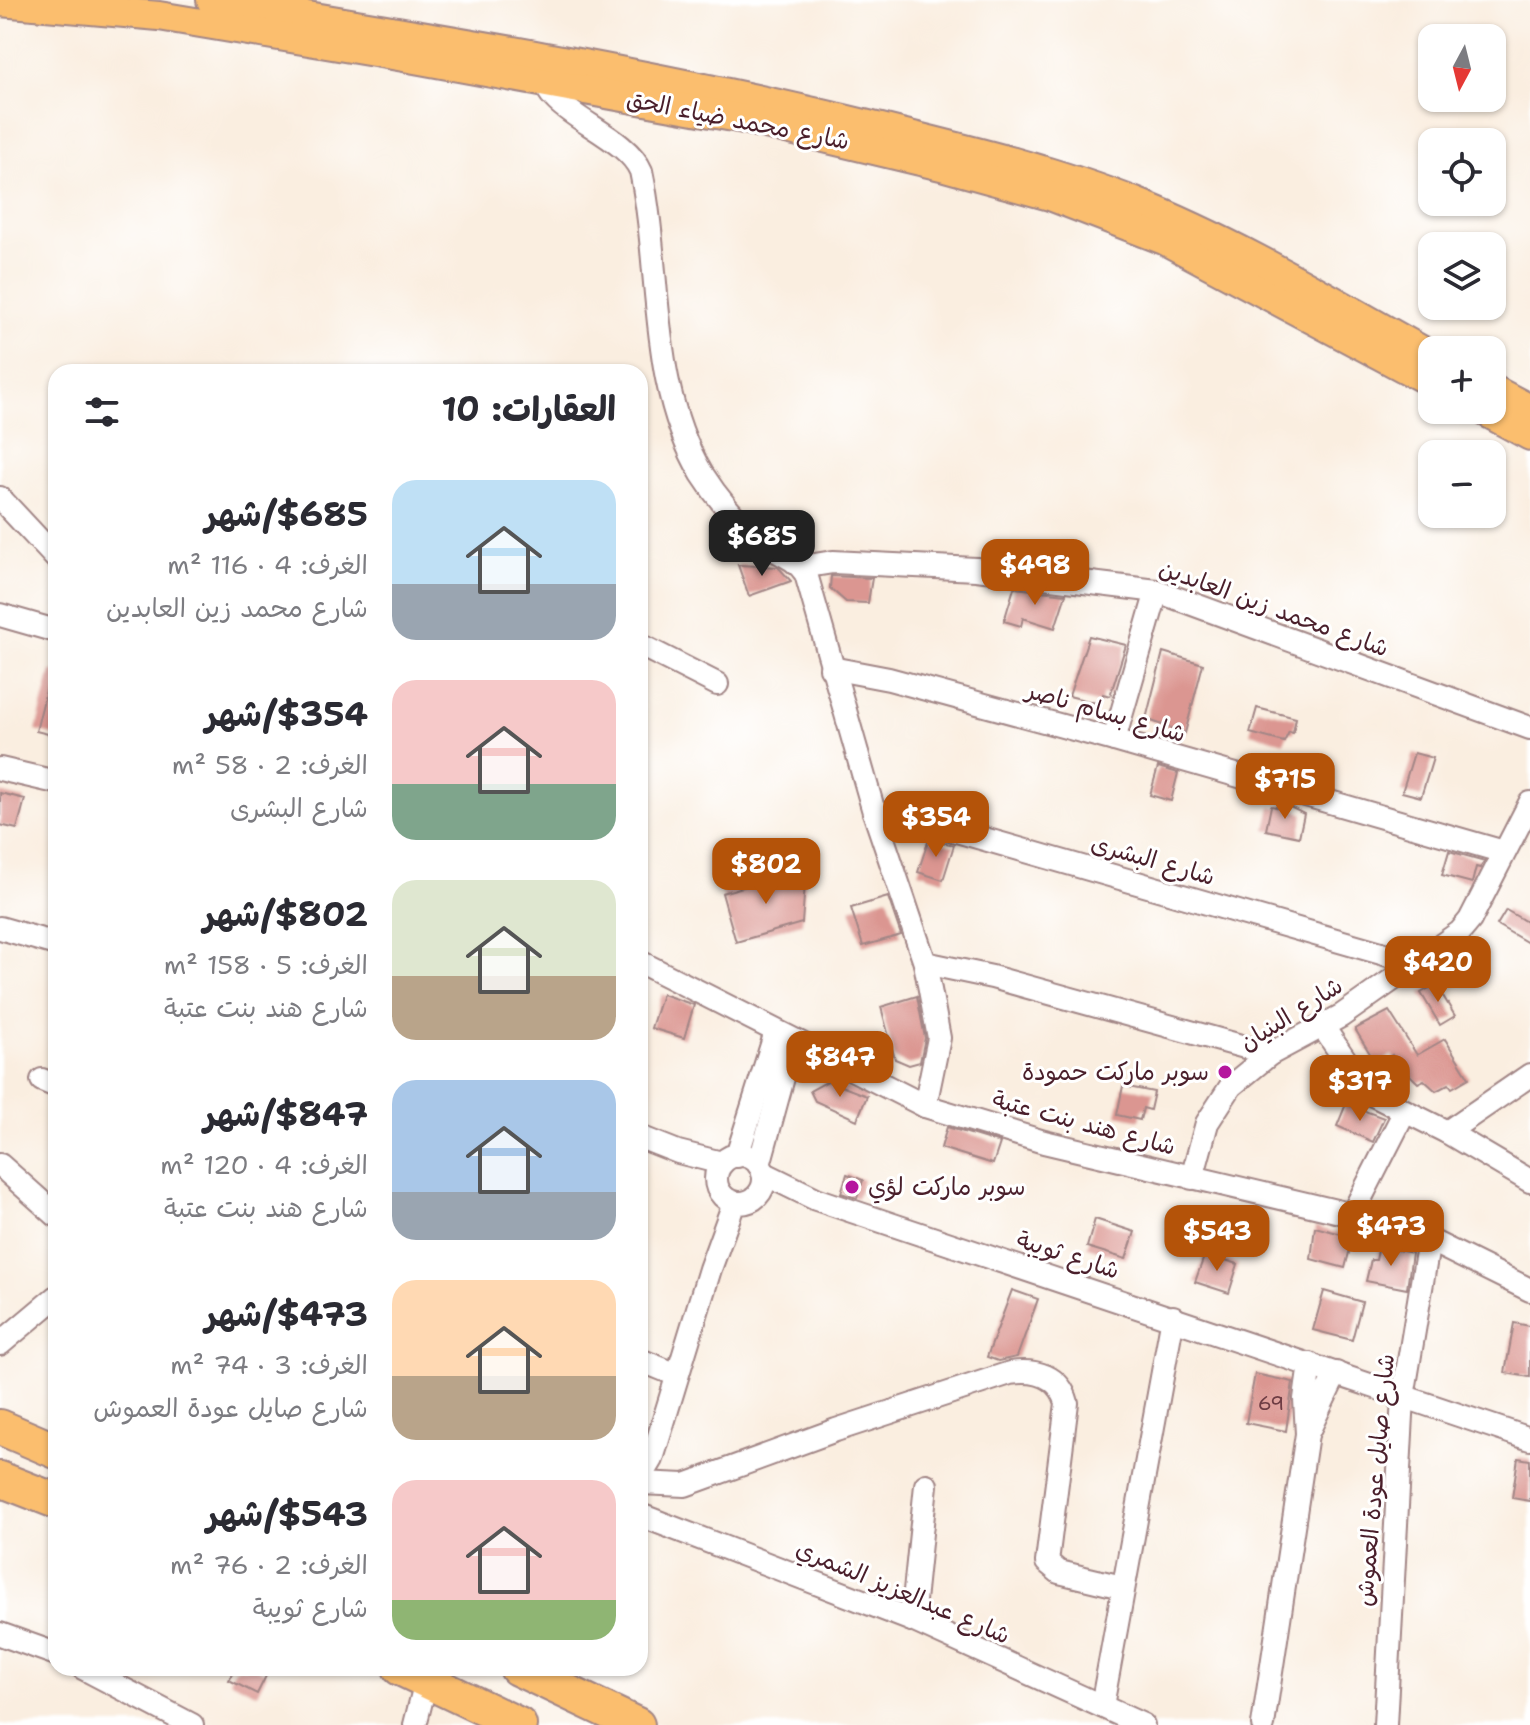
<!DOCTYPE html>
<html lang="ar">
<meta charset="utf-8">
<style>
body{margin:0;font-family:"Shantell Sans","Playpen Sans Arabic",sans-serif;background:#f7f7f7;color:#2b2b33;direction:rtl;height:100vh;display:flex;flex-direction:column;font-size:30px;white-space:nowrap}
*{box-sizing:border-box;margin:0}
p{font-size:26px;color:#7c7c81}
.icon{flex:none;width:44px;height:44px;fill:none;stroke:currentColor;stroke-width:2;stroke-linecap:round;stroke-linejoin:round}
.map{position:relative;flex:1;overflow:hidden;direction:ltr}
.details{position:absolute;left:48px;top:364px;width:600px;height:1312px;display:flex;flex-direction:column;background:#fff;border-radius:24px;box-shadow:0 2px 6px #0004;direction:rtl}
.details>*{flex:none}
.needle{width:52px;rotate:187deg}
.controls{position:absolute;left:1418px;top:24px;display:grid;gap:16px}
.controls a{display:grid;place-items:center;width:88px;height:88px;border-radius:16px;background:#fff;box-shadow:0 2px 6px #0004;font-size:40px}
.price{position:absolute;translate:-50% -68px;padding:0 18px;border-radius:16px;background:#b45309;color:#fff;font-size:26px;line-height:52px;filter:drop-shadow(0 2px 4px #0008)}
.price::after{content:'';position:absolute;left:50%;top:48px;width:24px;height:18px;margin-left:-12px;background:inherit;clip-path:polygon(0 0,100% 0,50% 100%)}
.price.active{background:#222;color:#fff}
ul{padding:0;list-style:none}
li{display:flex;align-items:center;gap:24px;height:200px;padding:0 32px}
li span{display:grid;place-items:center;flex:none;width:224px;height:160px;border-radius:24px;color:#555}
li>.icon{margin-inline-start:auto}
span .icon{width:96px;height:96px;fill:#fffc;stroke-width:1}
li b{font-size:34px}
h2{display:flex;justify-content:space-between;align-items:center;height:96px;padding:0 32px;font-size:34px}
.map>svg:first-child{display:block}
.building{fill:#db9691}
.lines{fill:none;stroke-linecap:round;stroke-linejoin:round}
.minor-casing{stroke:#a28686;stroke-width:26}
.major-casing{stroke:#a28686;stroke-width:32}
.highway-casing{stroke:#a28686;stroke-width:38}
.minor{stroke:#fff;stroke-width:22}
.major{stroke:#fbbe6e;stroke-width:28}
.highway{stroke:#fbbe6e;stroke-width:34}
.poi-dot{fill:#b5179e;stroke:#fff;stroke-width:3}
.labels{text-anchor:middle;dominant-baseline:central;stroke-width:6;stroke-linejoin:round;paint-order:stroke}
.number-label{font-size:20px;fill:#6e3d44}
.street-label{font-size:24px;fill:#4a1f2b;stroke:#fff}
.poi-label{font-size:24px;fill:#4a1f2b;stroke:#fff;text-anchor:end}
</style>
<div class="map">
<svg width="1530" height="1725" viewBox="0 0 1530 1725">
<rect width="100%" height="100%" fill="#fff"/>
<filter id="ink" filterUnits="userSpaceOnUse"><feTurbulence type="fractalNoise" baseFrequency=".0125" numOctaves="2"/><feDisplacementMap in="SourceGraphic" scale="16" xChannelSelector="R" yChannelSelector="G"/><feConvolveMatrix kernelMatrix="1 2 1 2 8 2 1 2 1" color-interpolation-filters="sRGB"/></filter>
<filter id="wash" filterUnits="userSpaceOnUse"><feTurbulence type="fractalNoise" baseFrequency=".006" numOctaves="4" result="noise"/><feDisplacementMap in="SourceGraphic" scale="32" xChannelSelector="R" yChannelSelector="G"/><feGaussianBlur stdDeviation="1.8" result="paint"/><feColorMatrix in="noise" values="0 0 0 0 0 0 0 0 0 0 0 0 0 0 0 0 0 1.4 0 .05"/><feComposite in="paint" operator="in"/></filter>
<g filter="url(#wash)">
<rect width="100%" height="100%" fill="#faeee0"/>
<g id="blocks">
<!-- building -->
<g class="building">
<path d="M 738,565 L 778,567 L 791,581 L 749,596 Z"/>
<path d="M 831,576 L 872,578 L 868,603 L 846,602 L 830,588 Z"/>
<path d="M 1014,588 L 1066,594 L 1055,628 L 1023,618 L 1021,626 L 1004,621 Z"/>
<path d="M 1089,636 L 1126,645 L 1110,696 L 1103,694 L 1100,704 L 1069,696 Z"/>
<path d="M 1163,652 L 1203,664 L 1185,733 L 1146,719 Z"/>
<path d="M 51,671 L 56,672 L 56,736 L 36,731 Z"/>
<path d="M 1257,708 L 1296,718 L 1293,733 L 1289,732 L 1284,742 L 1250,733 Z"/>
<path d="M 1414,753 L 1433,758 L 1421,797 L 1402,792 Z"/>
<path d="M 1158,767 L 1178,773 L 1171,801 L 1150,795 Z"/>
<path d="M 0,793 L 25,799 L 17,829 L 0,825 Z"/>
<path d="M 1284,804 L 1304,814 L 1299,837 L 1266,830 L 1271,806 L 1280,808 Z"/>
<path d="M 929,839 L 954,845 L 943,880 L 918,872 Z"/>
<path d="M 1449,851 L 1485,861 L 1480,868 L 1476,867 L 1472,883 L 1442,875 Z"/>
<path d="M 806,869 L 802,923 L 736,942 L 722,893 Z"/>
<path d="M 888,897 L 901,935 L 863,946 L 851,908 Z"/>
<path d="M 1506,910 L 1530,924 L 1530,944 L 1497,925 Z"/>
<path d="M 1436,984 L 1455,1016 L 1440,1025 L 1421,993 Z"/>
<path d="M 662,994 L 694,1005 L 684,1038 L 651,1028 Z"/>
<path d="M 917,996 L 925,1038 L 920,1062 L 909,1065 L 895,1059 L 881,1007 Z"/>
<path d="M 1389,1011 L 1417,1055 L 1445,1039 L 1469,1078 L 1452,1088 L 1449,1084 L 1436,1091 L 1424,1080 L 1418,1083 L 1406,1071 L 1403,1073 L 1392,1055 L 1377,1065 L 1355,1029 Z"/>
<path d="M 828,1081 L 867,1096 L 857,1120 L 815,1101 L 810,1091 Z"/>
<path d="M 1123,1086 L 1154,1092 L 1150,1110 L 1143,1108 L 1140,1120 L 1117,1115 Z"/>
<path d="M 1346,1104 L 1384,1118 L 1373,1142 L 1337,1126 Z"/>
<path d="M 947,1127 L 1000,1143 L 993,1164 L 941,1148 Z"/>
<path d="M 847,1174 L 863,1180 L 857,1198 L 841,1193 Z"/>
<path d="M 1095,1219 L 1135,1232 L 1126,1259 L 1087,1247 Z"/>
<path d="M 1315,1227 L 1353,1237 L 1345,1268 L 1311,1259 Z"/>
<path d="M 1379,1246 L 1412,1253 L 1407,1289 L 1366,1281 L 1371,1260 L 1376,1260 Z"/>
<path d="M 1205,1254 L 1238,1264 L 1229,1293 L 1195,1282 Z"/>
<path d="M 1012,1290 L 1038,1299 L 1017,1357 L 998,1361 L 987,1357 Z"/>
<path d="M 1324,1291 L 1362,1302 L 1352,1340 L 1313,1330 Z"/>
<path d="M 1514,1323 L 1530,1326 L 1530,1377 L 1505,1373 Z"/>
<path d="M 1255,1374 L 1293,1382 L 1286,1431 L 1246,1423 Z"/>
<path d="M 1518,1458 L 1530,1460 L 1530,1501 L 1512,1498 Z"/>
<path d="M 235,1668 L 257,1668 L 267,1674 L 257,1694 L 229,1680 Z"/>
</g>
</g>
</g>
<g filter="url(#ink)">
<use href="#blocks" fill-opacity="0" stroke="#a28686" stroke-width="2"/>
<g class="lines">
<defs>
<g id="minor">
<path d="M 544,72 C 540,112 624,131 641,171 C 662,270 648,384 702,474 C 716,496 737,522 757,539 C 773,552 794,555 806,574 L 874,812 L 925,963 L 939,1038 L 925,1106"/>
<path d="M 0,498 L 56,558"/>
<path d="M 802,567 L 833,562 L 976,569 L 1157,591 L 1530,728"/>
<path d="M 0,615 L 56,631"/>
<path d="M 640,645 L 717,684"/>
<path d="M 831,668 L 889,679 L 1114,740 L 1504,852"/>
<path d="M 1114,740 L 1157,591"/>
<path d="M 0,769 L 56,782"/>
<path d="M 874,812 L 946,828 L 1416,963"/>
<path d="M 0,928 L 56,944"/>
<path d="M 640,962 L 925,1106 L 1044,1142 L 1374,1220 L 1429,1240 L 1530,1290"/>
<path d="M 925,963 L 992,977 L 1270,1054"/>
<path d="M 1323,1027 L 1367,1092 L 1447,1132 L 1530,1181"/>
<path d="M 42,1080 L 56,1086"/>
<path d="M 1447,1132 L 1530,1075"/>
<path d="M 640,1137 L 678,1152 L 722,1163"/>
<circle cx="740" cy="1179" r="24"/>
<path d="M 737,1156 L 776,1032"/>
<path d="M 0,1165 L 56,1215"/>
<path d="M 759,1165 L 793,1041"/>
<path d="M 763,1173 L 816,1199 L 1530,1439"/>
<path d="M 1192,1178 L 1207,1123 L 1231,1086 L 1270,1054 L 1341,1016 L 1460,932 L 1470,920 L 1530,803"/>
<path d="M 1352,1215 L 1404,1113"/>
<path d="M 0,1344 L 56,1297"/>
<path d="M 640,1360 L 677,1375"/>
<path d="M 1307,1434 L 1336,1373"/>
<path d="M 640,1479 L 652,1459 L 710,1269 L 734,1203"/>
<path d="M 640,1483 L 685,1485 L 836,1430 L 1010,1373 C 1036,1369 1060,1376 1067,1403 L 1047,1562 L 1059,1572 L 1122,1587"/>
<path d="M 640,1515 L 912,1620 L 1143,1725"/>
<path d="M 912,1620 L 926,1485"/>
<path d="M 0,1634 L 56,1654"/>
<path d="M 83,1668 L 192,1725"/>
<path d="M 1102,1706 L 1173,1317"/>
<path d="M 415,1725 L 426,1681"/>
<path d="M 1263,1725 L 1307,1434 L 1305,1399 L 1310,1364"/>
<path d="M 1385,1725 L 1403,1397 L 1429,1240"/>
</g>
<g id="major">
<path d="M 211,0 C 431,36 652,72 869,125 C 958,147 1049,168 1135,202 C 1238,243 1335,302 1432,356"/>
<path d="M 0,2 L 159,16 L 398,56 L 744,119 L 945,167 L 1050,196 L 1164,240 L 1432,383"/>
<path d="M 1492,389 L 1530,409"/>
<path d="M 1482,410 L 1530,436"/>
</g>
<g id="highway">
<path d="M 0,1427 L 56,1451"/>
<path d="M 0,1479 L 56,1501"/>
<path d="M 400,1668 L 519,1725"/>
<path d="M 517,1668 L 637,1725"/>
</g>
</defs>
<!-- minor casing -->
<use href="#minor" class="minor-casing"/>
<!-- major casing -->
<use href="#major" class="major-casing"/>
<!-- highway casing -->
<use href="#highway" class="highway-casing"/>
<!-- minor -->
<use href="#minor" class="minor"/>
<!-- major -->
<use href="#major" class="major"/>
<!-- highway -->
<use href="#highway" class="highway"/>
</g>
</g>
<!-- markers -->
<g class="poi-dot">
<circle cx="1225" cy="1072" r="8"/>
<circle cx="852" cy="1187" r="8"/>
</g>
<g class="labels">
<!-- number labels -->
<g class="number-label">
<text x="1271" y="1403">69</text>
</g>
<!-- street labels -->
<g class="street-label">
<text transform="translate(738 120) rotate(11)">شارع محمد ضياء الحق</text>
<text transform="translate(1274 608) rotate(20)">شارع محمد زين العابدين</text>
<text transform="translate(1106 712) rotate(16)">شارع بسام ناصر</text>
<text transform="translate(1153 860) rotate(16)">شارع البشرى</text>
<text transform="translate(1291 1014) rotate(-32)">شارع البنيان</text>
<text transform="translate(1084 1123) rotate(15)">شارع هند بنت عتبة</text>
<text transform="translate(1068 1255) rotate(18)">شارع ثويبة</text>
<text transform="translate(1375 1480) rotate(-85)">شارع صايل عودة العموش</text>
<text transform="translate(903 1592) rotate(23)">شارع عبدالعزيز الشمري</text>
</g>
<!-- poi labels -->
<g class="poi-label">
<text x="1209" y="1072">سوبر ماركت حمودة</text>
<text x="868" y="1187" text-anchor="start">سوبر ماركت لؤي</text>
</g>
</g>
</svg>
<div class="controls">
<a><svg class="needle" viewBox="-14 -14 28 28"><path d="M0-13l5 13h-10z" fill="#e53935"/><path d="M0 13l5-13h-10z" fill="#7c7c81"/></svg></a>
<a><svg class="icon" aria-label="locate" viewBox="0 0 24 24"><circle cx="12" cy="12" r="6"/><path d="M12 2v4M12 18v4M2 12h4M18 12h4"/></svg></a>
<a><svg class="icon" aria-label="layers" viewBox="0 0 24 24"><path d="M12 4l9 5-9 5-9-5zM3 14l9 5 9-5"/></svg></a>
<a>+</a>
<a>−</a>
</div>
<b class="price active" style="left:762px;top:578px">$685</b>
<b class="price" style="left:1035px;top:607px">$498</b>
<b class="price" style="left:1285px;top:821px">$715</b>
<b class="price" style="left:936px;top:859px">$354</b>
<b class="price" style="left:766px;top:906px">$802</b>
<b class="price" style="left:1438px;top:1004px">$420</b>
<b class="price" style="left:840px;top:1099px">$847</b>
<b class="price" style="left:1360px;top:1123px">$317</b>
<b class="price" style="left:1391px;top:1268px">$473</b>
<b class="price" style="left:1217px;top:1273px">$543</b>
<section class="details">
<h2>العقارات: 10<svg class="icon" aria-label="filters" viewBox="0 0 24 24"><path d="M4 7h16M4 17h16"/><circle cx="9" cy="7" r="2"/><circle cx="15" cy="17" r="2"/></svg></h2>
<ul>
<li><span style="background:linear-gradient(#bfe0f5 65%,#9aa5b1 0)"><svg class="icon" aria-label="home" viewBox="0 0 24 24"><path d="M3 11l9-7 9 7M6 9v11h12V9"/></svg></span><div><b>$685/شهر</b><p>الغرف: 4 · 116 m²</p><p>شارع محمد زين العابدين</p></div></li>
<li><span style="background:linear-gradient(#f6c9c9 65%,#7fa58c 0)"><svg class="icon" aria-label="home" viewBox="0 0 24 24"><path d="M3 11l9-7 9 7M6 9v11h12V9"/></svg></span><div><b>$354/شهر</b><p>الغرف: 2 · 58 m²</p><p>شارع البشرى</p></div></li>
<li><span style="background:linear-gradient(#dfe7d0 60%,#b9a48a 0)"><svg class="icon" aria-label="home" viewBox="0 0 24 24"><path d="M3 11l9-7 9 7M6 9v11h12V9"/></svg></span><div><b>$802/شهر</b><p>الغرف: 5 · 158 m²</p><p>شارع هند بنت عتبة</p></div></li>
<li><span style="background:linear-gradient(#a9c7e8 70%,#9aa5b1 0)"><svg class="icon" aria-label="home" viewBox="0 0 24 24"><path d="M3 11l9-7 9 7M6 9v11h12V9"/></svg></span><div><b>$847/شهر</b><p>الغرف: 4 · 120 m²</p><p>شارع هند بنت عتبة</p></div></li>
<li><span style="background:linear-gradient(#ffd9b3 60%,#b9a48a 0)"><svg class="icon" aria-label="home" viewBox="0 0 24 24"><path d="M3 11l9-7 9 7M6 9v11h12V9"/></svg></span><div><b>$473/شهر</b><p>الغرف: 3 · 74 m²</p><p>شارع صايل عودة العموش</p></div></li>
<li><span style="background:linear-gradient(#f6c9c9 75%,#8fb573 0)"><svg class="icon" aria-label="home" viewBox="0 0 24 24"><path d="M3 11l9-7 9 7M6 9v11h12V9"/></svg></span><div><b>$543/شهر</b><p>الغرف: 2 · 76 m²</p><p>شارع ثويبة</p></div></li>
</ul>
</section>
</div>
